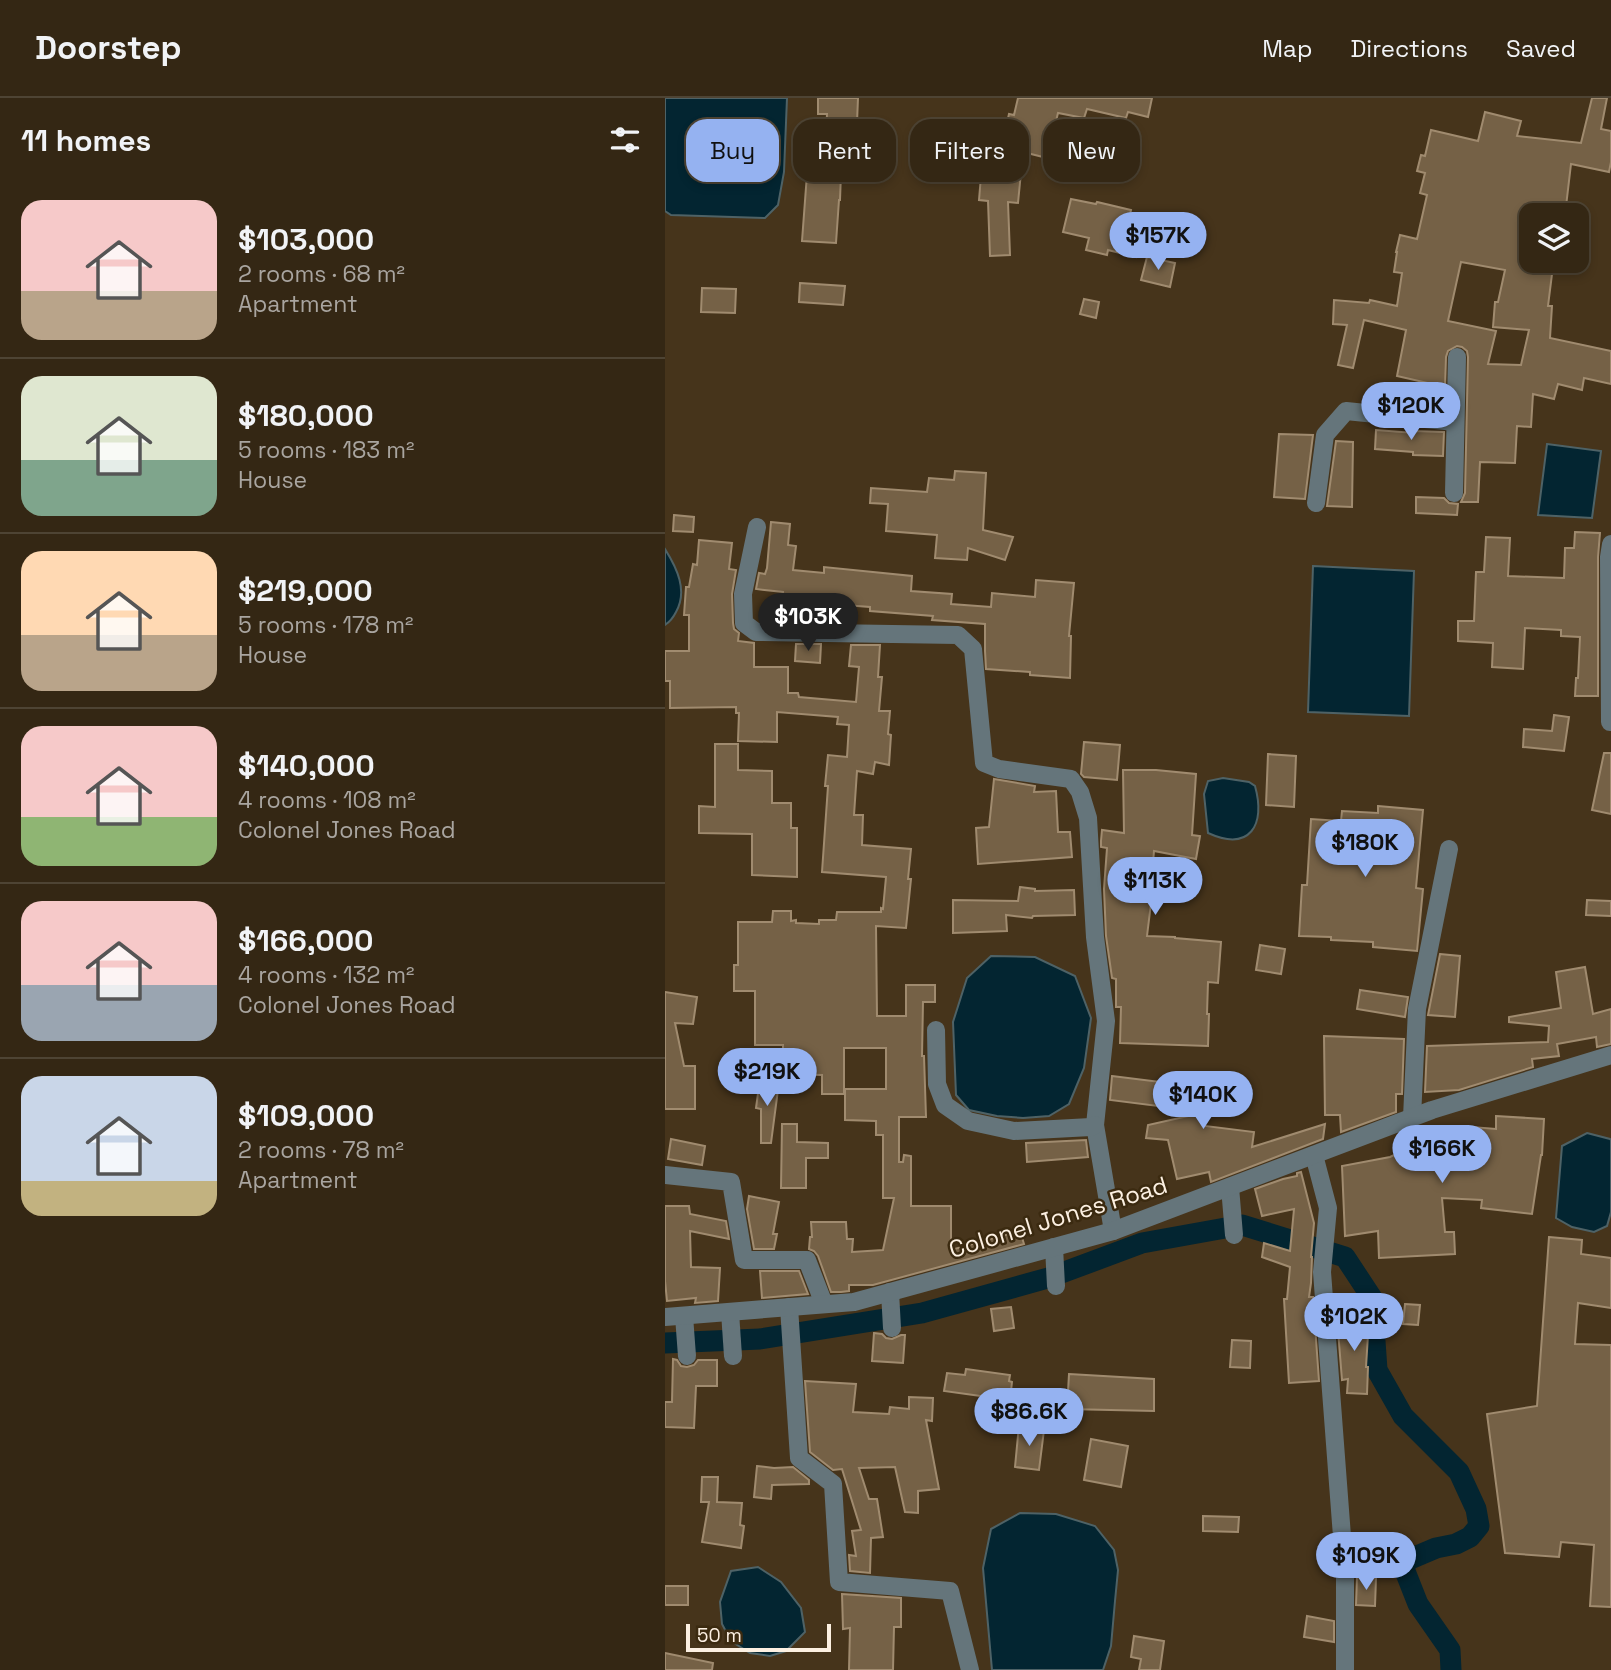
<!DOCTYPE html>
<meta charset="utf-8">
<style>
body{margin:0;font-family:"Space Grotesk",sans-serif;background:#3f3322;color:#f1f3f6;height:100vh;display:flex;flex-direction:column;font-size:26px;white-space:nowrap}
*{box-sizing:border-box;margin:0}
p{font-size:23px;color:#a9a5a0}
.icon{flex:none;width:38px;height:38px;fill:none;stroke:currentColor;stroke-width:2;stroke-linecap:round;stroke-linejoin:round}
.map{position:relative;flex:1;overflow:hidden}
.panel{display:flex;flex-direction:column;background:#342714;width:665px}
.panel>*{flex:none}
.guide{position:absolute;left:21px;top:21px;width:665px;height:63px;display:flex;gap:14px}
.controls{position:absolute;left:854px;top:105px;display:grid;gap:14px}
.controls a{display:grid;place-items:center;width:70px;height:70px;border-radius:14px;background:#342714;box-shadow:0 4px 10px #0003,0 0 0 2px #4e4434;font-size:35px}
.scale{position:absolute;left:21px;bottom:18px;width:145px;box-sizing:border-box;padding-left:7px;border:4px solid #fcf0e2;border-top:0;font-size:19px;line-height:24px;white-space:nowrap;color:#fcf0e2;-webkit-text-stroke:5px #3b2a10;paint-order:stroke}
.price{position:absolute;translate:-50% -60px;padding:0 16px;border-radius:24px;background:#95b2f1;color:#111;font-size:23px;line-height:46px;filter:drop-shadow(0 2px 4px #0008)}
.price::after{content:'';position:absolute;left:50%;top:42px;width:21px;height:16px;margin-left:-10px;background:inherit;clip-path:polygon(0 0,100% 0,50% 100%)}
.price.on{background:#222;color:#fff}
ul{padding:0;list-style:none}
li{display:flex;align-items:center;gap:21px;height:175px;padding:0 21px}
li+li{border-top:2px solid #4e4434}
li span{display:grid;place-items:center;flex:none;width:196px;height:140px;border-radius:21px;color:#555}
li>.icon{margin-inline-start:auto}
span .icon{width:84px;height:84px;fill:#fffc;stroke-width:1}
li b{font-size:30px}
h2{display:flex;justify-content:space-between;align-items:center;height:84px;padding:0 21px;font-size:30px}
.chip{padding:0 24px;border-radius:21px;background:#342714;box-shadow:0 4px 10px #0003,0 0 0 2px #4e4434;font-size:24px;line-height:63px}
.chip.on{background:#95b2f1;color:#111}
header{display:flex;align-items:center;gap:42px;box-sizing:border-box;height:98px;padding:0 35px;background:#342714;border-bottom:2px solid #4e4434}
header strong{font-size:33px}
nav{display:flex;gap:38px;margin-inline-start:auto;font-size:24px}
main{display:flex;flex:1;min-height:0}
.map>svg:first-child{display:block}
.water{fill:#032531;stroke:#4e6266;stroke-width:2}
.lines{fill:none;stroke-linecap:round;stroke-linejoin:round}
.canal{stroke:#032531;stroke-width:21}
.building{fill:#756146;stroke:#a08b6f;stroke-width:2;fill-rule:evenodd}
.minor{stroke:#65757b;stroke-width:18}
.labels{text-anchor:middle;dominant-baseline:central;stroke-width:5;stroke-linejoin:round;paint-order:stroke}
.street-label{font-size:24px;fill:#fcf0e2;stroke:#3b2a10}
</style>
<header>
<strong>Doorstep</strong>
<nav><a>Map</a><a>Directions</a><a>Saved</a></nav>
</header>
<main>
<section class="panel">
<h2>11 homes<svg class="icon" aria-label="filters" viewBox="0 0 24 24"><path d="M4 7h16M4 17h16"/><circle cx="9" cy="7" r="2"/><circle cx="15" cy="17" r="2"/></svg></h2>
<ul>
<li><span style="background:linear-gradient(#f6c9c9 65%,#b9a48a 0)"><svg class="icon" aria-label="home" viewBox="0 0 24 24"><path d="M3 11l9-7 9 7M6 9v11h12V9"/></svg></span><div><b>$103,000</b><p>2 rooms · 68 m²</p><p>Apartment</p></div></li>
<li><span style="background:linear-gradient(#dfe7d0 60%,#7fa58c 0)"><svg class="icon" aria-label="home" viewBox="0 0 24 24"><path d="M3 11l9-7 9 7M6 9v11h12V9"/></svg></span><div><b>$180,000</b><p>5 rooms · 183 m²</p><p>House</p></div></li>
<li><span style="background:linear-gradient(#ffd9b3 60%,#b9a48a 0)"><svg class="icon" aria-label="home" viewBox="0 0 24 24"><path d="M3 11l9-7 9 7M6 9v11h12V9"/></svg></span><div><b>$219,000</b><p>5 rooms · 178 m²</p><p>House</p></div></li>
<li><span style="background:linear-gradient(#f6c9c9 65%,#8fb573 0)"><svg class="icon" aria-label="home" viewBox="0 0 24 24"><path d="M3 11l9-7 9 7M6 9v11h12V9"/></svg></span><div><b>$140,000</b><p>4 rooms · 108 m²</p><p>Colonel Jones Road</p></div></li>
<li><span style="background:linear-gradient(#f6c9c9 60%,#9aa5b1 0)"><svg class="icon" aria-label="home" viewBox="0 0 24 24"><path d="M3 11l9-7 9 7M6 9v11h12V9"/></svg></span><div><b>$166,000</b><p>4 rooms · 132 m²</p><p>Colonel Jones Road</p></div></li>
<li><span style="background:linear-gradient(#c9d6e8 75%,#c2b280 0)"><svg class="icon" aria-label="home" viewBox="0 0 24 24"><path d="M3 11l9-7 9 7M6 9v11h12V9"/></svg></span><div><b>$109,000</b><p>2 rooms · 78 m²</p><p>Apartment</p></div></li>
</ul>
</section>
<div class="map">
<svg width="946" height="1572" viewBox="0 0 946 1572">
<rect width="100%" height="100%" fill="#46341b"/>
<!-- water -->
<g class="water">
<path d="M 0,0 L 122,0 L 119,74 L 113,107 L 100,120 L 6,117 L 0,113 Z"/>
<path d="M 882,346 L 936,353 L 927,420 L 873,417 Z"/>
<path d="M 0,451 C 12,470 23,493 11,514 C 8,520 6,523 0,527 Z"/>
<path d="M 648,468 L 749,473 L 744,618 L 643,614 Z"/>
<path d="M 558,680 L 584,684 L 590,688 C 601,727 585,754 543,735 L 539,696 L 543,683 Z"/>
<path d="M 326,858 L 370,859 L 410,878 L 426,920 L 419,970 L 404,1006 L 384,1018 L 358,1020 L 332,1018 L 304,1012 L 291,997 L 288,924 L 302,880 Z"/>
<path d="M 922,1035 L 945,1041 L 946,1042 L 946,1114 L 942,1128 L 929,1134 L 907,1129 L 891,1120 L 897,1048 Z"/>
<path d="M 355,1415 L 391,1416 L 430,1428 L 449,1452 L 453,1472 L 450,1503 L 446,1548 L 438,1572 L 327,1572 L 318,1470 L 326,1431 Z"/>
<path d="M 93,1469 L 116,1484 L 136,1510 L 140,1534 L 121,1553 L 105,1558 L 85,1555 L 66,1543 L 57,1526 L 55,1504 L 66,1473 Z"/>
</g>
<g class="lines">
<!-- canal -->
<path class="canal" d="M 0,1245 L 95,1241 L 257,1215 L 383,1180 L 477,1145 L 577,1127 L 680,1159 L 707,1200 L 712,1272 L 738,1318 L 794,1374 L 811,1411 L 814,1428 L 805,1439 L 791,1446 L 771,1450 L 745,1461 L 738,1468 L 753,1506 L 785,1552 L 786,1572"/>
</g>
<!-- building -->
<g class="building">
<path d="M 153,0 L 193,0 L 192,25 L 196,25 L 195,50 L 177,49 L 175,102 L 174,102 L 171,145 L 137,143 L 142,76 L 159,77 L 162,16 L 153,16 Z"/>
<path d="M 353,0 L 487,0 L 483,19 L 463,14 L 461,20 L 422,11 L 419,20 L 393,15 L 382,60 L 358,54 L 353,105 L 343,104 L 345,157 L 325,158 L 323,103 L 314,102 L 317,66 L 332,68 L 344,16 L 349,17 Z"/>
<path d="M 927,0 L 942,0 L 936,31 L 946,33 L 946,64 L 944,74 L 906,66 L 900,117 L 866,117 L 866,163 L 886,163 L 885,175 L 887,176 L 883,208 L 887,208 L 885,240 L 946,253 L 946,286 L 919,280 L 917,292 L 893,286 L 889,301 L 868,296 L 866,329 L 852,328 L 850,365 L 815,364 L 813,404 L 796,404 L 800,395 L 803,259 L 802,253 L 797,249 L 792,248 L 783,253 L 781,259 L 780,289 L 732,278 L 741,232 L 699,222 L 688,270 L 673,267 L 682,227 L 668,226 L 669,202 L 704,205 L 705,202 L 732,208 L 737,175 L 729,174 L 732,154 L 731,154 L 735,137 L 752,141 L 762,97 L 755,95 L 760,75 L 752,73 L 756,57 L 760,58 L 766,32 L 813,43 L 820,14 L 856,23 L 852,38 L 916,45 ZM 796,164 L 840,172 L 833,204 L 830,204 L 828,229 L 864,232 L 856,267 L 823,266 L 831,233 L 783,223 Z"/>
<path d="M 406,101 L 431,106 L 432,104 L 466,112 L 461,135 L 476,138 L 471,159 L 443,152 L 442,157 L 421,152 L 424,140 L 398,134 Z"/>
<path d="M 482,159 L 510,165 L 505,189 L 476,182 Z"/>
<path d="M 135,185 L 180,188 L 178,207 L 134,204 Z"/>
<path d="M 37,190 L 71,191 L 70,215 L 36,214 Z"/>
<path d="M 419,201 L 434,204 L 431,220 L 415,216 Z"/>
<path d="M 711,332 L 749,335 L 749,333 L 779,334 L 778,358 L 748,357 L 748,354 L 710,351 Z"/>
<path d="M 614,336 L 648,337 L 640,401 L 609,399 Z"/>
<path d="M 671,343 L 688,344 L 687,409 L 662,408 Z"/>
<path d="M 290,373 L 321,375 L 318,432 L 348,439 L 340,462 L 303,450 L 302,462 L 270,460 L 272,437 L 221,433 L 223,406 L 205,405 L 206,390 L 262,394 L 264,380 L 289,382 Z"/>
<path d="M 751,399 L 779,400 L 784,405 L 793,406 L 792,417 L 751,415 Z"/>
<path d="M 9,417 L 29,419 L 28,434 L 8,433 Z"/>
<path d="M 106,424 L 125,426 L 123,447 L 131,448 L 128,472 L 159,475 L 159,469 L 247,478 L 246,493 L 287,496 L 286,506 L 326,509 L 327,495 L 370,499 L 371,482 L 409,485 L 404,538 L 406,538 L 405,580 L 365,577 L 365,574 L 321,571 L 320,553 L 320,526 L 267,522 L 268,518 L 205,513 L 205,509 L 153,505 L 151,524 L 116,523 L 118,494 L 91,491 L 94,475 L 100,476 L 102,470 Z"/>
<path d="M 910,434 L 935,435 L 933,459 L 933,598 L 910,598 L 911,580 L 913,580 L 915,539 L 896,538 L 896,532 L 860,530 L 858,571 L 827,569 L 828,545 L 793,543 L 793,523 L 809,523 L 811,474 L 819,474 L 821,439 L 845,440 L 843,478 L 899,480 L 900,450 L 909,450 Z"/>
<path d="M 34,442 L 67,445 L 64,471 L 71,472 L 67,496 L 68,525 L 69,531 L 74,535 L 73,543 L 89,545 L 89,569 L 123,569 L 123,595 L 133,595 L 134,599 L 191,604 L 194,569 L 184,568 L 186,547 L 215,547 L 213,579 L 217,579 L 214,613 L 225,613 L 223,636 L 226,637 L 224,667 L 210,664 L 208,676 L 192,673 L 189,717 L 198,717 L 197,747 L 246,751 L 243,781 L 246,781 L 241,830 L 211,828 L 212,918 L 241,918 L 241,887 L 270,887 L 270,904 L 258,904 L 257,958 L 259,958 L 261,1019 L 234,1019 L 234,1064 L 238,1064 L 239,1057 L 246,1058 L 246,1108 L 286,1108 L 286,1152 L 355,1133 L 359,1146 L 208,1187 L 184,1187 L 184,1193 L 176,1194 L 166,1194 L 153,1158 L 149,1153 L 144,1151 L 145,1139 L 147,1139 L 146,1124 L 181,1124 L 182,1141 L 188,1141 L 187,1154 L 218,1152 L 229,1100 L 218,1100 L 218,1037 L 211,1037 L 211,1023 L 180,1022 L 180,991 L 221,991 L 221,950 L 179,950 L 179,996 L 157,996 L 157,977 L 118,976 L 118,947 L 90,947 L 90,893 L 69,893 L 69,867 L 73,867 L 73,824 L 107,824 L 108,813 L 126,813 L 126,823 L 131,822 L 131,825 L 154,826 L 154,822 L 171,822 L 172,814 L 216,814 L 216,810 L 218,811 L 221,779 L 157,774 L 163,688 L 160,688 L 163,657 L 182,659 L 184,627 L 172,626 L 173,619 L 112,614 L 112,644 L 73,643 L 74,615 L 71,615 L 71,609 L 5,610 L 5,583 L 0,583 L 0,553 L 24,553 L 24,517 L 19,517 L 21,489 L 24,489 L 28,466 L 32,467 Z"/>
<path d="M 131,546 L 156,546 L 155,565 L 130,563 Z"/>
<path d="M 889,617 L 904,619 L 899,653 L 858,649 L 859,631 L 887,633 Z"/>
<path d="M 419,644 L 455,647 L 452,682 L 419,679 L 416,676 Z"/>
<path d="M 50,646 L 73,646 L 73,672 L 107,673 L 107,705 L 126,705 L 126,730 L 132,730 L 132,779 L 87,777 L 87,736 L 34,735 L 34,708 L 50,709 Z"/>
<path d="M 939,655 L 946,655 L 946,716 L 927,712 Z"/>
<path d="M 603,656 L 631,658 L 629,709 L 601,707 Z"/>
<path d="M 458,672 L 491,672 L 531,676 L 527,737 L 535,738 L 531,761 L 489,753 L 486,789 L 488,789 L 482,838 L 510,839 L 510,840 L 556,844 L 553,885 L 543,884 L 542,916 L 544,916 L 543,948 L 455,945 L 456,909 L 451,909 L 451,881 L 447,880 L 441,838 L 439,791 L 442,750 L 436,749 L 436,743 L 437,732 L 459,735 Z"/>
<path d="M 329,681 L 370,688 L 369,694 L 391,693 L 393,734 L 405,734 L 407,759 L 313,766 L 311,730 L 324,729 Z"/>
<path d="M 713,708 L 758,712 L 751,790 L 758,791 L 752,853 L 708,849 L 708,844 L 666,842 L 666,839 L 634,838 L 637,787 L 642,787 L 646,721 L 676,723 L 677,713 L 713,715 Z"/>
<path d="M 355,789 L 370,791 L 370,793 L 409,792 L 410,817 L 368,818 L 367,820 L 341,817 L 342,833 L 288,835 L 288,802 L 353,803 Z"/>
<path d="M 922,802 L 946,803 L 946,818 L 921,817 Z"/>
<path d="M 595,847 L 620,851 L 616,876 L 591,872 Z"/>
<path d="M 775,856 L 795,858 L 790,919 L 763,917 Z"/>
<path d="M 920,869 L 928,916 L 946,911 L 946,946 L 932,949 L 931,939 L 892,946 L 894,958 L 867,961 L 868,969 L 794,992 L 760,994 L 762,948 L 883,944 L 884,928 L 844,924 L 844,919 L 896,910 L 891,874 Z"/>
<path d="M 695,892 L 743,899 L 740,919 L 692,911 Z"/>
<path d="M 0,894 L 32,899 L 28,926 L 10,925 L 19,968 L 30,968 L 30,1011 L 0,1011 Z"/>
<path d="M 659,938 L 739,941 L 737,996 L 731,996 L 731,1014 L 676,1034 L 675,1017 L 660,1017 Z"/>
<path d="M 447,978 L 503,985 L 504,983 L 544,987 L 540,1028 L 589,1034 L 587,1049 L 660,1026 L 658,1041 L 546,1084 L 544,1074 L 512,1081 L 503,1042 L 481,1040 L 483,1027 L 541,1014 L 445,1002 Z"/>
<path d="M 95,981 L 114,984 L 106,1045 L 96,1045 L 96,1011 L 91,1010 Z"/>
<path d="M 831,1018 L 879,1021 L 877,1057 L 876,1057 L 867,1116 L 816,1110 L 817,1102 L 777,1100 L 780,1134 L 789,1134 L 790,1156 L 714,1160 L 713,1133 L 680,1138 L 677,1068 L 725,1059 L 763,1041 L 795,1040 L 795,1028 L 831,1031 Z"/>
<path d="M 117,1026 L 132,1026 L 132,1044 L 163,1045 L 163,1060 L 141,1060 L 141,1090 L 116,1090 Z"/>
<path d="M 6,1041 L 40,1048 L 37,1067 L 3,1061 Z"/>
<path d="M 421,1042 L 423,1059 L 362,1064 L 361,1045 Z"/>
<path d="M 636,1074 L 649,1125 L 646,1159 L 647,1159 L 646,1185 L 644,1199 L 648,1199 L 654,1283 L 624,1285 L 619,1201 L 622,1201 L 625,1169 L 597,1159 L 599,1145 L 625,1153 L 629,1111 L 597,1118 L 590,1091 L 618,1081 L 632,1078 L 632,1075 Z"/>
<path d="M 84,1098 L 114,1104 L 108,1136 L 112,1136 L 109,1151 L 89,1151 L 82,1111 Z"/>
<path d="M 0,1108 L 24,1108 L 25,1116 L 61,1123 L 64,1141 L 25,1133 L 26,1169 L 55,1170 L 53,1203 L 30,1205 L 31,1200 L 2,1203 L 0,1183 Z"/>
<path d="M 884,1139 L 917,1142 L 916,1156 L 946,1160 L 946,1210 L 913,1205 L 910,1246 L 946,1247 L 946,1509 L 925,1508 L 929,1447 L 896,1444 L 894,1459 L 840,1455 L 822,1316 L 872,1308 Z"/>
<path d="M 95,1173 L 134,1173 L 143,1196 L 97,1200 Z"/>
<path d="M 740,1206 L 755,1207 L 753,1227 L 738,1226 Z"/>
<path d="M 346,1209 L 349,1230 L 329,1233 L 326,1211 Z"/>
<path d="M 672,1220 L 704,1221 L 701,1269 L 703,1269 L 702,1296 L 682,1295 L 683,1281 L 677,1282 Z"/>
<path d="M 209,1235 L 217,1236 L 221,1240 L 227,1241 L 236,1237 L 240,1237 L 238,1265 L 207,1263 Z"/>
<path d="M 567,1242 L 586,1243 L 585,1270 L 565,1269 Z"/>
<path d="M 8,1261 L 12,1262 L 16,1268 L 22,1269 L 29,1267 L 33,1262 L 52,1262 L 52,1288 L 31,1288 L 29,1330 L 0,1329 L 0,1304 L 7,1304 Z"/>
<path d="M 301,1271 L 345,1277 L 344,1283 L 347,1284 L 345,1302 L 279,1293 L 282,1275 L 300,1277 Z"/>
<path d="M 404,1276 L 489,1281 L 489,1313 L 402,1311 Z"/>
<path d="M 140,1283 L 191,1286 L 188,1314 L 224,1316 L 225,1309 L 244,1311 L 244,1299 L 268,1300 L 267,1323 L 261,1322 L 274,1391 L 253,1393 L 253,1415 L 240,1414 L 230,1369 L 194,1370 L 204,1401 L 212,1401 L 218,1439 L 206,1440 L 205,1475 L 185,1473 L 184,1457 L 191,1458 L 187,1433 L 196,1432 L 177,1371 L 168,1372 L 145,1354 Z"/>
<path d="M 354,1327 L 379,1332 L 374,1372 L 350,1369 Z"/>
<path d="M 426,1341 L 463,1348 L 456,1389 L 419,1382 Z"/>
<path d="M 92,1368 L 109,1370 L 128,1369 L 144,1382 L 144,1386 L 107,1387 L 106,1401 L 89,1399 Z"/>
<path d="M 37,1379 L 53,1379 L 52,1404 L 77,1405 L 75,1427 L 79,1428 L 76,1450 L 37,1444 L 44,1404 L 36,1404 Z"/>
<path d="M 538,1418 L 574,1419 L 573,1434 L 538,1433 Z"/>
<path d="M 692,1479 L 711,1480 L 710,1508 L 691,1507 Z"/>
<rect x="0" y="1488" width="23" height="19"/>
<path d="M 177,1496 L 236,1500 L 236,1529 L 229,1529 L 228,1572 L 184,1572 L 185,1530 L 178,1531 Z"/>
<path d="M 642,1518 L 669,1523 L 669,1544 L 639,1539 Z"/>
<path d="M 469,1538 L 499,1543 L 495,1572 L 474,1572 L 476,1561 L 466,1559 Z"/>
<path d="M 0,1555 L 48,1565 L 47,1572 L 0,1572 Z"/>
</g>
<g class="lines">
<!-- minor -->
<g class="minor">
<path d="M 789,395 L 792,259"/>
<path d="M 651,405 L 660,337 L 681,313 L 790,324"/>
<path d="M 92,429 L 78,496 L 79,525 L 91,534 L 293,537 L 308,551 L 319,665 L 334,671 L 406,681 L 415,694 L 423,720 L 430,839 L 441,923 L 430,1027 L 448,1133"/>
<path d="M 945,624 L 944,459 L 946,446"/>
<path d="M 271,932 L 272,986 L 280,1007 L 303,1023 L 349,1033 L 426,1029 L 430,1027"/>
<path d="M 747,1020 L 752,911 L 784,751"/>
<path d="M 649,1057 L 663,1110 L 657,1174 L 680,1478 L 680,1572"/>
<path d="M 0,1077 L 66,1084 L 79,1162 L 142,1162 L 159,1206"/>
<path d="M 565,1089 L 569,1137"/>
<path d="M 389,1149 L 391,1188"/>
<path d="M 225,1194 L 227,1230"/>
<path d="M 124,1209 L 134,1360 L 168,1386 L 174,1484 L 285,1493 L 305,1572"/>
<path d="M 65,1214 L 68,1258"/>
<path d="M 19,1218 L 22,1258"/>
<path d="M 0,1219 L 189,1204 L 448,1133 L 767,1012 L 946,957"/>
</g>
</g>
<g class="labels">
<!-- street labels -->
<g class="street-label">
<text transform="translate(393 1119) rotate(-17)">Colonel Jones Road</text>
</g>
</g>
</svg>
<div class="controls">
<a><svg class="icon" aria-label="layers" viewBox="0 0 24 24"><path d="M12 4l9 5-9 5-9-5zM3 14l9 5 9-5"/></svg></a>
</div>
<div class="scale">50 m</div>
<b class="price" style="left:493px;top:174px">$157K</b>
<b class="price" style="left:746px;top:344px">$120K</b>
<b class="price on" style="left:143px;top:555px">$103K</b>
<b class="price" style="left:700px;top:781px">$180K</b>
<b class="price" style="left:490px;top:819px">$113K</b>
<b class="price" style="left:102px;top:1010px">$219K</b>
<b class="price" style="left:538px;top:1033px">$140K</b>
<b class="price" style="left:777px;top:1087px">$166K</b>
<b class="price" style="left:689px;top:1255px">$102K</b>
<b class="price" style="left:364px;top:1350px">$86.6K</b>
<b class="price" style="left:701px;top:1494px">$109K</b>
<div class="guide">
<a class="chip on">Buy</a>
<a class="chip">Rent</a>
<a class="chip">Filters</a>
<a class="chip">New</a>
</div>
</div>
</main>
